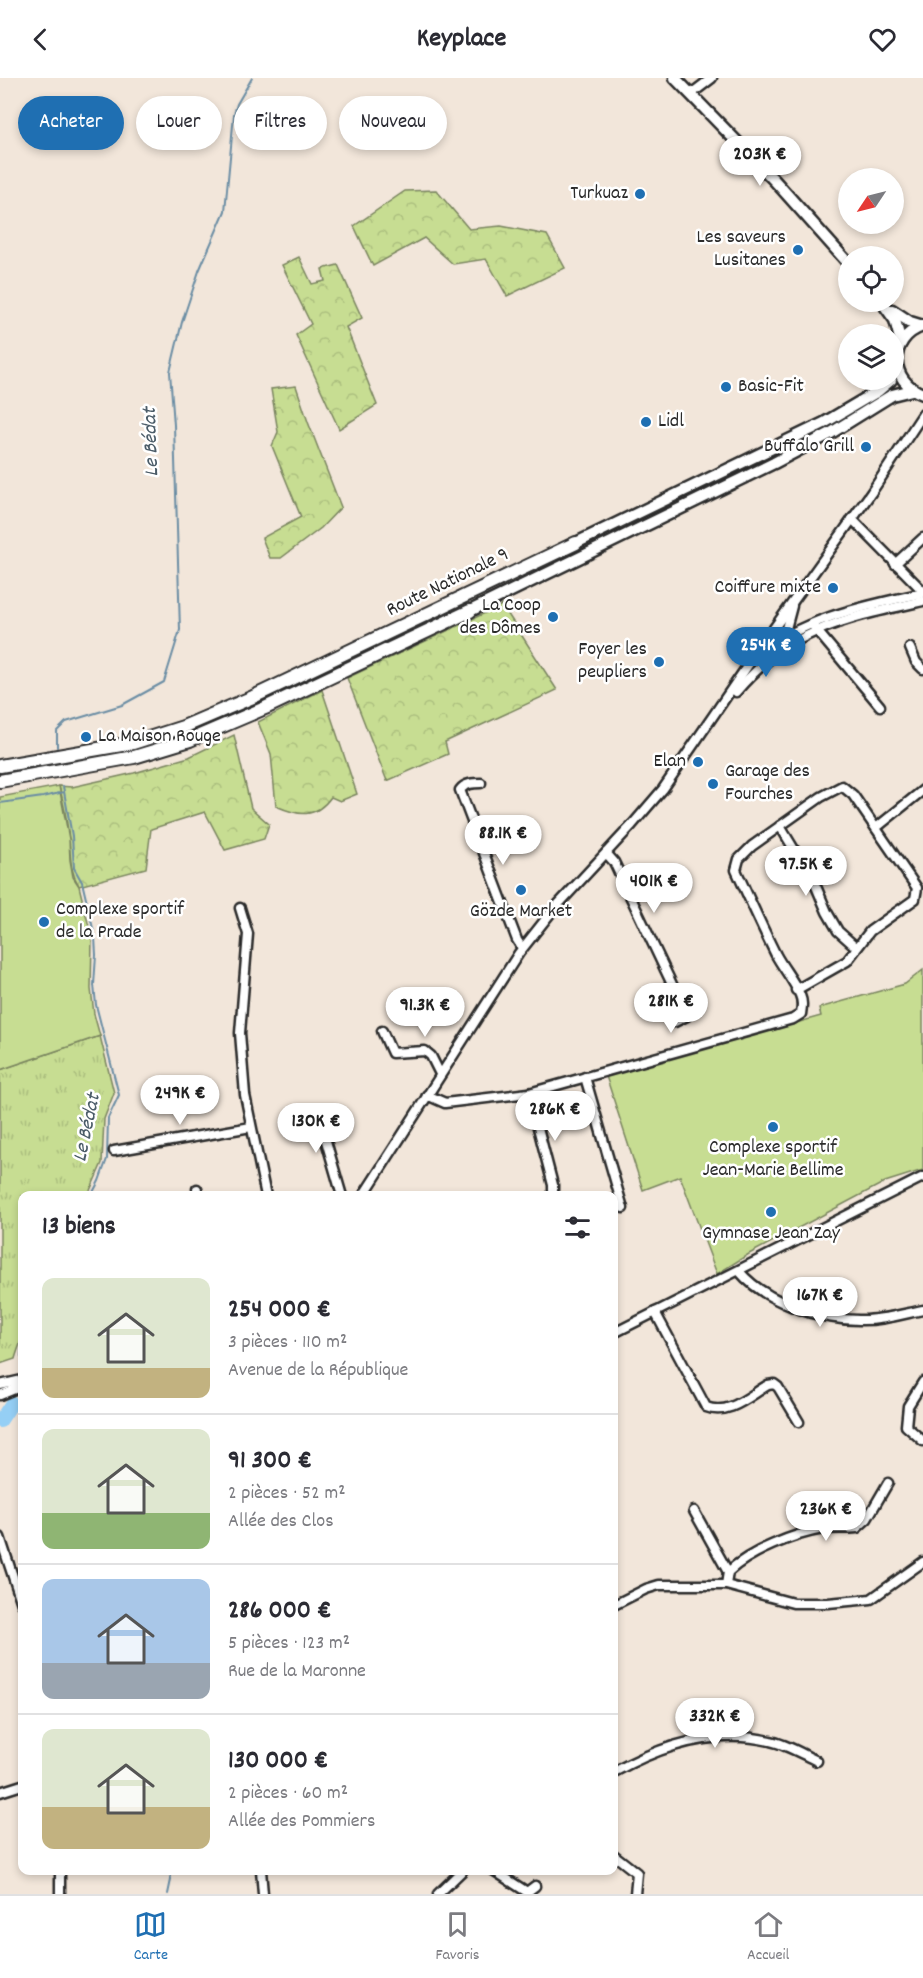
<!DOCTYPE html>
<html lang="fr">
<meta charset="utf-8">
<style>
body{margin:0;font-family:Dekko,sans-serif;background:#f7f7f7;color:#2b2b33;height:100vh;display:flex;flex-direction:column;font-size:22px;white-space:nowrap}
*{box-sizing:border-box;margin:0}
p{font-size:20px;color:#7c7c81}
.icon{flex:none;width:33px;height:33px;fill:none;stroke:currentColor;stroke-width:2;stroke-linecap:round;stroke-linejoin:round}
.map{position:relative;flex:1;overflow:hidden}
.drawer{position:absolute;left:18px;top:1113px;width:600px;height:684px;display:flex;flex-direction:column;background:#fff;border-radius:12px;box-shadow:0 3px 9px #0003}
.drawer>*{flex:none}
.guide{position:absolute;left:18px;top:18px;width:600px;height:54px;display:flex;gap:12px}
.needle{width:39px;rotate:235deg}
.fabs{position:absolute;left:838px;top:90px;display:grid;gap:12px}
.fabs a{display:grid;place-items:center;width:66px;height:66px;border-radius:50%;background:#fff;box-shadow:0 3px 9px #0003;font-size:30px}
.price{position:absolute;translate:-50% -51px;padding:0 14px;border-radius:21px;background:#fff;color:#222;font-size:20px;line-height:39px;filter:drop-shadow(0 2px 3px #0008)}
.price::after{content:'';position:absolute;left:50%;top:36px;width:18px;height:14px;margin-left:-9px;background:inherit;clip-path:polygon(0 0,100% 0,50% 100%)}
.price.active{background:#1f6fb2;color:#fff}
ul{padding:0;list-style:none}
li{display:flex;align-items:center;gap:18px;height:150px;padding:0 24px}
li+li{border-top:2px solid #e1e1e2}
li span{display:grid;place-items:center;flex:none;width:168px;height:120px;border-radius:12px;color:#555}
li>.icon{margin-inline-start:auto}
span .icon{width:72px;height:72px;fill:#fffc;stroke-width:1}
li b{font-size:26px}
h2{display:flex;justify-content:space-between;align-items:center;height:72px;padding:0 24px;font-size:26px}
.tag{padding:0 21px;border-radius:27px;background:#fff;box-shadow:0 3px 9px #0003;font-size:21px;line-height:54px}
.tag.active{background:#1f6fb2;color:#fff}
header{display:flex;justify-content:space-between;align-items:center;height:78px;padding:0 24px;background:#fff;font-size:27px;font-weight:800}
.dock{display:flex;justify-content:space-around;align-items:center;height:84px;border-top:2px solid #e1e1e2;background:#fff;font-size:16px;color:#7c7c81}
.dock a{display:grid;justify-items:center;gap:3px}
.dock .active{color:#1f6fb2}
.map>svg:first-child{display:block}
.forest{fill:url(#forest-crowns);stroke:#79845e;stroke-width:1.5}
.park{fill:url(#park-tufts);stroke:#79845e;stroke-width:1.5}
.pitch{fill:#c7dd92;stroke:#79845e;stroke-width:1.5}
.lines{fill:none;stroke-linecap:round;stroke-linejoin:round}
.stream{stroke:#6b8da4;stroke-width:2}
.river{stroke:#95cff5;stroke-width:14}
.minor-casing{stroke:#2b2b2b;stroke-width:13}
.major-casing{stroke:#2b2b2b;stroke-width:15}
.highway-casing{stroke:#2b2b2b;stroke-width:16}
.minor{stroke:#fff;stroke-width:8}
.major{stroke:#fff;stroke-width:10}
.highway{stroke:#fff;stroke-width:12}
.poi-dot{fill:#1f6fb2;stroke:#fff;stroke-width:2}
.labels{text-anchor:middle;dominant-baseline:central;stroke-width:5;stroke-linejoin:round;paint-order:stroke}
.poi-label{font-size:20px;fill:#2b2b2b;stroke:#fff;text-anchor:end}
.street-label{font-size:20px;fill:#2b2b2b;stroke:#fff}
.water-label{font-size:21px;font-style:italic;fill:#4b5c68;stroke:#fff}
</style>
<header><svg class="icon" aria-label="back" viewBox="0 0 24 24"><path d="M15 5l-7 7 7 7"/></svg>Keyplace<svg class="icon" aria-label="heart" viewBox="0 0 24 24"><path d="M12 20l-8-8c-3-5 5-10 8-4 3-6 11-1 8 4z"/></svg></header>
<div class="map">
<svg width="923" height="1816" viewBox="0 0 923 1816">
<defs>
<pattern id="forest-crowns" width="20" height="18" patternUnits="userSpaceOnUse" patternTransform="scale(1.5)"><rect width="20" height="18" fill="#c7dd92"/><path d="M2 6a3 3 0 1 1 6 0M12 15a3 3 0 1 1 6 0" fill="none" stroke="#abbe7e"/></pattern>
<pattern id="park-tufts" width="24" height="20" patternUnits="userSpaceOnUse" patternTransform="scale(1.5)"><rect width="24" height="20" fill="#c7dd92"/><path d="M3 7l-1-3M5 7V3M7 7l1-3M15 17l-1-3M17 17v-4M19 17l1-3" fill="none" stroke="#abbe7e"/></pattern>
</defs>
<rect width="100%" height="100%" fill="#f2e6da"/>
<filter id="ink" filterUnits="userSpaceOnUse"><feTurbulence type="fractalNoise" baseFrequency=".0167" numOctaves="2"/><feDisplacementMap in="SourceGraphic" scale="12" xChannelSelector="R" yChannelSelector="G"/><feConvolveMatrix kernelMatrix="1 2 1 2 8 2 1 2 1" color-interpolation-filters="sRGB"/></filter>
<g filter="url(#ink)">
<!-- forest -->
<g class="forest">
<path d="M 436,112 L 469,151 L 501,148 L 547,157 L 565,190 L 507,218 L 486,181 L 453,186 L 424,160 L 373,188 L 354,148 L 405,113 Z"/>
<path d="M 299,179 L 312,206 L 325,203 L 322,191 L 338,187 L 362,240 L 346,249 L 377,327 L 339,351 L 296,257 L 311,246 L 282,187 Z"/>
<path d="M 296,308 L 308,344 L 341,429 L 321,450 L 281,480 L 270,480 L 262,460 L 301,439 L 272,368 L 278,354 L 271,311 Z"/>
<path d="M 502,527 L 557,612 L 445,664 L 448,676 L 387,703 L 347,600 Z"/>
<path d="M 322,612 L 357,716 L 340,723 L 331,719 C 315,741 299,738 276,728 L 271,676 L 258,644 Z"/>
<path d="M 234,657 L 251,730 L 269,746 L 264,761 L 225,772 L 205,734 L 151,751 L 146,790 L 79,808 C 69,792 71,778 69,761 C 67,744 64,725 59,708 L 72,709 L 134,695 L 189,679 Z"/>
</g>
<!-- park -->
<path class="park" d="M 100,958 L 114,1015 L 104,1041 L 102,1085 L 88,1117 L 22,1118 L 22,1196 C 13,1215 27,1236 22,1258 C 21,1265 17,1273 15,1281 L 0,1286 L 0,992 Z"/>
<!-- pitch -->
<g class="pitch">
<path d="M 59,708 L 69,761 L 70,782 L 73,799 L 79,808 L 92,861 L 91,911 L 94,936 L 100,958 L 0,992 L 0,719 Z"/>
<path d="M 923,892 L 923,1092 L 885,1104 L 749,1176 L 717,1196 L 680,1098 L 643,1112 L 606,998 L 821,938 L 819,930 L 905,906 Z"/>
</g>
<g class="lines">
<!-- stream -->
<g class="stream">
<path d="M 57,669 L 57,653 L 66,644 L 122,627 L 164,604 L 180,552 L 174,347 L 170,294 L 182,244 L 199,193 L 225,133 L 234,36 L 237,26 L 252,0"/>
<path d="M 63,708 L 72,758 L 74,790 L 82,804 L 95,859 L 96,877 L 94,907 L 96,927 L 119,1017 L 108,1040 L 107,1081 L 99,1103 L 91,1118"/>
<path d="M 0,725 L 43,719 L 64,714"/>
<path d="M 21,1279 L 22,1269"/>
<path d="M 168,1816 L 171,1802 L 170,1792"/>
</g>
<!-- river -->
<path class="river" d="M 0,1343 L 12,1325"/>
<defs>
<g id="minor">
<path d="M 691,16 L 712,0"/>
<path d="M 852,441 L 923,513"/>
<path d="M 895,486 L 923,460"/>
<path d="M 813,548 L 880,628"/>
<path d="M 783,562 L 792,528"/>
<path d="M 910,570 L 916,584 L 923,591"/>
<path d="M 758,577 C 805,539 866,528 923,515"/>
<path d="M 736,614 C 789,551 847,540 923,523"/>
<path d="M 481,705 C 474,705 465,705 460,712 L 517,862 L 522,870"/>
<path d="M 780,748 L 815,806 L 827,834 L 838,853 L 856,869"/>
<path d="M 876,750 L 923,712"/>
<path d="M 606,775 L 614,784 L 687,938 L 675,944 L 664,921 L 676,914"/>
<path d="M 240,830 L 248,856 L 240,955 L 245,1017 L 266,1118"/>
<path d="M 382,953 L 392,975 L 425,973 L 431,978 L 440,996"/>
<path d="M 585,999 L 623,1130"/>
<path d="M 529,1015 L 553,1107 L 553,1118"/>
<path d="M 427,1017 L 445,1025 L 529,1015 L 793,941 L 801,936 C 802,929 803,924 800,917 C 794,903 783,890 776,877 C 762,849 749,820 736,792 L 739,781 L 752,768 L 821,719 L 842,708 L 853,717 L 917,810 L 915,821 L 870,853 L 847,883 L 796,912"/>
<path d="M 336,1040 L 324,1056 L 342,1118"/>
<path d="M 114,1073 L 251,1049"/>
<path d="M 197,1111 L 199,1118"/>
<path d="M 363,1118 L 519,875 L 553,832 L 632,747 L 663,711 L 759,571 L 871,415 L 923,336"/>
<path d="M 739,1193 C 765,1224 819,1242 859,1242 C 880,1243 903,1236 923,1232"/>
<path d="M 655,1234 L 706,1329 C 729,1338 749,1318 768,1307 L 774,1306 L 778,1309 L 799,1344"/>
<path d="M 614,1255 L 923,1099"/>
<path d="M 923,1304 L 908,1328 L 906,1348 L 923,1363"/>
<path d="M 0,1307 L 22,1302"/>
<path d="M 0,1317 L 22,1308"/>
<path d="M 694,1433 L 728,1494"/>
<path d="M 0,1459 L 22,1526"/>
<path d="M 726,1507 L 728,1494 C 750,1473 794,1456 823,1451 C 834,1450 846,1451 857,1450 L 867,1441 L 888,1405"/>
<path d="M 614,1527 L 646,1511 L 659,1507 L 726,1507 L 793,1525 L 828,1525 L 871,1521 L 923,1484"/>
<path d="M 614,1694 C 662,1667 715,1650 770,1663 C 786,1666 802,1676 817,1683"/>
<path d="M 0,1714 L 22,1707"/>
<path d="M 614,1777 L 637,1795 L 635,1816"/>
<path d="M 261,1792 L 263,1816"/>
<path d="M 493,1792 L 527,1814 L 535,1808"/>
<path d="M 60,1816 L 60,1792"/>
<path d="M 438,1816 L 463,1792"/>
</g>
<g id="major">
<path d="M 675,0 L 775,103 L 849,186"/>
<path d="M 882,224 L 895,242 L 901,265"/>
<path d="M 892,232 L 910,244 L 923,248"/>
<path d="M 923,248 C 887,260 889,304 923,316"/>
<path d="M 576,465 L 824,345 L 878,313 L 891,302"/>
<path d="M 470,533 L 774,385 L 831,355 L 892,317 L 912,312"/>
</g>
<g id="highway">
<path d="M 0,688 L 133,665 L 183,649 L 253,619 L 576,465"/>
<path d="M 0,703 L 134,679 L 190,662 L 265,630 L 470,533"/>
</g>
</defs>
<!-- minor casing -->
<use href="#minor" class="minor-casing"/>
<!-- major casing -->
<use href="#major" class="major-casing"/>
<!-- highway casing -->
<use href="#highway" class="highway-casing"/>
<!-- minor -->
<use href="#minor" class="minor"/>
<!-- major -->
<use href="#major" class="major"/>
<!-- highway -->
<use href="#highway" class="highway"/>
</g>
</g>
<!-- markers -->
<g class="poi-dot">
<circle cx="640" cy="116" r="6"/>
<circle cx="798" cy="172" r="6"/>
<circle cx="726" cy="309" r="6"/>
<circle cx="646" cy="344" r="6"/>
<circle cx="866" cy="369" r="6"/>
<circle cx="833" cy="510" r="6"/>
<circle cx="553" cy="539" r="6"/>
<circle cx="659" cy="584" r="6"/>
<circle cx="86" cy="659" r="6"/>
<circle cx="698" cy="684" r="6"/>
<circle cx="713" cy="706" r="6"/>
<circle cx="521" cy="812" r="6"/>
<circle cx="44" cy="844" r="6"/>
<circle cx="773" cy="1049" r="6"/>
<circle cx="771" cy="1134" r="6"/>
</g>
<g class="labels">
<!-- poi labels -->
<g class="poi-label">
<text x="628" y="116">Turkuaz</text>
<text x="786" y="160">Les saveurs<tspan x="786" dy="23">Lusitanes</tspan></text>
<text x="738" y="309" text-anchor="start">Basic-Fit</text>
<text x="658" y="344" text-anchor="start">Lidl</text>
<text x="854" y="369">Buffalo Grill</text>
<text x="821" y="510">Coiffure mixte</text>
<text x="541" y="528">La Coop<tspan x="541" dy="23">des Dômes</tspan></text>
<text x="647" y="572">Foyer les<tspan x="647" dy="23">peupliers</tspan></text>
<text x="98" y="659" text-anchor="start">La Maison Rouge</text>
<text x="686" y="684">Elan</text>
<text x="725" y="694" text-anchor="start">Garage des<tspan x="725" dy="23">Fourches</tspan></text>
<text x="56" y="832" text-anchor="start">Complexe sportif<tspan x="56" dy="23">de la Prade</tspan></text>
<text x="521" y="834" text-anchor="middle">Gözde Market</text>
<text x="773" y="1070" text-anchor="middle">Complexe sportif<tspan x="773" dy="23">Jean-Marie Bellime</tspan></text>
<text x="771" y="1156" text-anchor="middle">Gymnase Jean Zay</text>
</g>
<!-- street labels -->
<g class="street-label">
<text transform="translate(448 505) rotate(-26)">Route Nationale 9</text>
</g>
<!-- water labels -->
<g class="water-label">
<text transform="translate(152 364) rotate(-92)">Le Bédat</text>
<text transform="translate(88 1050) rotate(-78)">Le Bédat</text>
</g>
</g>
</svg>
<div class="fabs">
<a><svg class="needle" viewBox="-14 -14 28 28"><path d="M0-13l5 13h-10z" fill="#e53935"/><path d="M0 13l5-13h-10z" fill="#7c7c81"/></svg></a>
<a><svg class="icon" aria-label="locate" viewBox="0 0 24 24"><circle cx="12" cy="12" r="6"/><path d="M12 2v4M12 18v4M2 12h4M18 12h4"/></svg></a>
<a><svg class="icon" aria-label="layers" viewBox="0 0 24 24"><path d="M12 4l9 5-9 5-9-5zM3 14l9 5 9-5"/></svg></a>
</div>
<b class="price" style="left:760px;top:109px">203K €</b>
<b class="price active" style="left:766px;top:600px">254K €</b>
<b class="price" style="left:503px;top:788px">88.1K €</b>
<b class="price" style="left:806px;top:819px">97.5K €</b>
<b class="price" style="left:654px;top:836px">401K €</b>
<b class="price" style="left:671px;top:956px">281K €</b>
<b class="price" style="left:425px;top:960px">91.3K €</b>
<b class="price" style="left:180px;top:1048px">249K €</b>
<b class="price" style="left:555px;top:1064px">286K €</b>
<b class="price" style="left:316px;top:1076px">130K €</b>
<b class="price" style="left:820px;top:1250px">167K €</b>
<b class="price" style="left:826px;top:1464px">236K €</b>
<b class="price" style="left:715px;top:1671px">332K €</b>
<div class="guide">
<a class="tag active">Acheter</a>
<a class="tag">Louer</a>
<a class="tag">Filtres</a>
<a class="tag">Nouveau</a>
</div>
<section class="drawer">
<h2>13 biens<svg class="icon" aria-label="filters" viewBox="0 0 24 24"><path d="M4 7h16M4 17h16"/><circle cx="9" cy="7" r="2"/><circle cx="15" cy="17" r="2"/></svg></h2>
<ul>
<li><span style="background:linear-gradient(#dfe7d0 75%,#c2b280 0)"><svg class="icon" aria-label="home" viewBox="0 0 24 24"><path d="M3 11l9-7 9 7M6 9v11h12V9"/></svg></span><div><b>254 000 €</b><p>3 pièces · 110 m²</p><p>Avenue de la République</p></div></li>
<li><span style="background:linear-gradient(#dfe7d0 70%,#8fb573 0)"><svg class="icon" aria-label="home" viewBox="0 0 24 24"><path d="M3 11l9-7 9 7M6 9v11h12V9"/></svg></span><div><b>91 300 €</b><p>2 pièces · 52 m²</p><p>Allée des Clos</p></div></li>
<li><span style="background:linear-gradient(#a9c7e8 70%,#9aa5b1 0)"><svg class="icon" aria-label="home" viewBox="0 0 24 24"><path d="M3 11l9-7 9 7M6 9v11h12V9"/></svg></span><div><b>286 000 €</b><p>5 pièces · 123 m²</p><p>Rue de la Maronne</p></div></li>
<li><span style="background:linear-gradient(#dfe7d0 65%,#c2b280 0)"><svg class="icon" aria-label="home" viewBox="0 0 24 24"><path d="M3 11l9-7 9 7M6 9v11h12V9"/></svg></span><div><b>130 000 €</b><p>2 pièces · 60 m²</p><p>Allée des Pommiers</p></div></li>
</ul>
</section>
</div>
<nav class="dock">
<a class="active"><svg class="icon" aria-label="map" viewBox="0 0 24 24"><path d="M3 6l6-2 6 2 6-2v14l-6 2-6-2-6 2zM9 4v14M15 6v14"/></svg>Carte</a>
<a><svg class="icon" aria-label="saved" viewBox="0 0 24 24"><path d="M7 4h10v16l-5-4-5 4z"/></svg>Favoris</a>
<a><svg class="icon" aria-label="home" viewBox="0 0 24 24"><path d="M3 11l9-7 9 7M6 9v11h12V9"/></svg>Accueil</a>
</nav>
